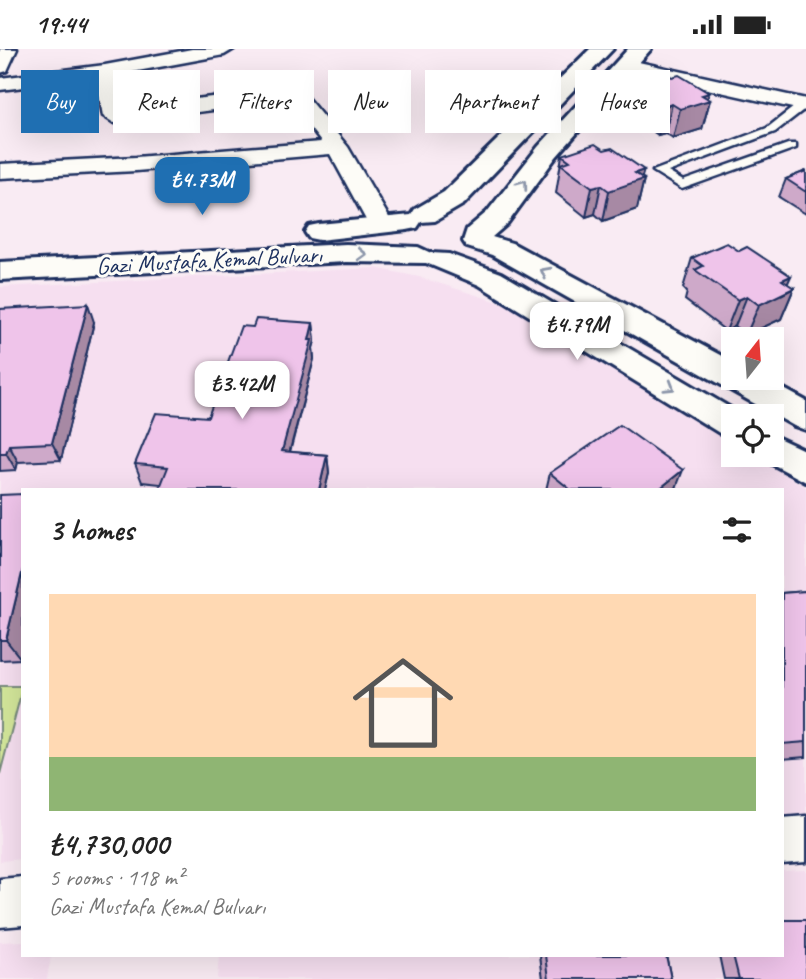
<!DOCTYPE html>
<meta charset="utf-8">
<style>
body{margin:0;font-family:Caveat,sans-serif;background:#f2f2f2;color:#222;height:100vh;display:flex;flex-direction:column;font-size:26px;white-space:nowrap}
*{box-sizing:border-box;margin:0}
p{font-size:23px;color:#767676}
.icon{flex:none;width:38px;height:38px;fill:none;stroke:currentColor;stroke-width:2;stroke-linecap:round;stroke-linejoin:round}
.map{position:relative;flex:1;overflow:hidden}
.drawer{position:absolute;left:21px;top:439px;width:763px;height:469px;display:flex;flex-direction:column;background:#fff;border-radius:0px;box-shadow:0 7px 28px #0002}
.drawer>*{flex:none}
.guide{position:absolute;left:21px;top:21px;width:765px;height:63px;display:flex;gap:14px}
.needle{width:46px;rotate:17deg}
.buttons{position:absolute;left:721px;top:278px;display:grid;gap:14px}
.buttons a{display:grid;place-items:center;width:63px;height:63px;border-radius:0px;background:#fff;box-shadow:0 7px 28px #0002;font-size:35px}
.price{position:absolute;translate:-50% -60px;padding:0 16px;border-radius:14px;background:#fff;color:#222;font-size:23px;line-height:46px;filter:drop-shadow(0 2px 4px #0008)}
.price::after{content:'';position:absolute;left:50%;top:42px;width:21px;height:16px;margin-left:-10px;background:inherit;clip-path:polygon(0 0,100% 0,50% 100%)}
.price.selected{background:#1f6fb2;color:#fff}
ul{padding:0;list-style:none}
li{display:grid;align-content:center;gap:14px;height:371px;padding:0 28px}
li span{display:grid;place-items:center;height:217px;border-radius:0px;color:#555}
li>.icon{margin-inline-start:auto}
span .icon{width:126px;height:126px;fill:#fffc;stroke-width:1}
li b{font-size:30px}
h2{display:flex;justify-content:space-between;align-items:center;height:84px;padding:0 28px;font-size:30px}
.pill{padding:0 24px;border-radius:0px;background:#fff;box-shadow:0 7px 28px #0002;font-size:24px;line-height:63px}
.pill.selected{background:#1f6fb2;color:#fff}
.status{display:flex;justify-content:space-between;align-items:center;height:49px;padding:0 35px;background:#fff;direction:ltr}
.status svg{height:19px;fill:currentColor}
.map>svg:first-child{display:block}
.built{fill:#f6dff0}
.green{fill:#d3e69a;stroke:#778a7c;stroke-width:2}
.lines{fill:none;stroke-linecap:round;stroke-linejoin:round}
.service-casing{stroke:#1b2f5e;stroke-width:5}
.minor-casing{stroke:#1b2f5e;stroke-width:5}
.secondary-casing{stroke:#1b2f5e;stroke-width:6}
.service{fill:#fdfcf7;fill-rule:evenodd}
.minor{fill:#fdfcf7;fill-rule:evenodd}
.secondary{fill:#fdfcf7;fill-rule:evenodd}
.wall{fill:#cea9c9;stroke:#1b2f5e;stroke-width:2}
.shaded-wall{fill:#a789a4;stroke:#1b2f5e;stroke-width:2}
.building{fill:#efc4ea;stroke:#1b2f5e;stroke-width:2}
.oneway{stroke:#8c96aa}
.labels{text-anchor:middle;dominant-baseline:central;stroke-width:6;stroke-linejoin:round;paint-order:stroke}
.far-street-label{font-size:24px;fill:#1b2f5e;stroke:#fdfcf7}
</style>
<div class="status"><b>19:44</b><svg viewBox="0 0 49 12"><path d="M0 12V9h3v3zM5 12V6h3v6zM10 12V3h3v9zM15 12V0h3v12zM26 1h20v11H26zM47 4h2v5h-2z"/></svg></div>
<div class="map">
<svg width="806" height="930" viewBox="0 0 806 930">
<rect width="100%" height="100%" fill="#f9ebf3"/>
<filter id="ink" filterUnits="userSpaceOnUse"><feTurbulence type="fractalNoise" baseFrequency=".0143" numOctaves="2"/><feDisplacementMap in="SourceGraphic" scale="14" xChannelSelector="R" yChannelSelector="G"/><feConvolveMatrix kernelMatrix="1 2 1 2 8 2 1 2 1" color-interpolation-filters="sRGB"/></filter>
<g filter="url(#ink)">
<!-- built -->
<g class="built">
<path d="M 375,219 L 419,228 L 511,257 L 733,378 L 733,406 L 766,406 L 764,413 L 806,438 L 806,766 L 782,767 L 782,441 L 23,441 L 23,810 L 0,812 L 0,238 Z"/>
<path d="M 806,821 L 806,930 L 217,930 L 219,906 L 782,906 L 782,822 Z"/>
<path d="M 23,892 L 23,906 L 51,907 L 47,930 L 0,930 L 0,893 Z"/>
</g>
<!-- green -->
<path class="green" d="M 0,637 L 23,637 L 0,725 Z"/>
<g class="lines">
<defs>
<path id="service" d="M 799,54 L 806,54 L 806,59 L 775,83 L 668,123 L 683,132 L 788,95 L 796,95 L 796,99 L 682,140 L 653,122 L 767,79 Z"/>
<g id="minor">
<path d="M 0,0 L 17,0 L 7,22 L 0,24 Z"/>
<path d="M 192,0 L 234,0 L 224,6 L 116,26 L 123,59 L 293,38 L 300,40 L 348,98 L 394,177 L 390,182 L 372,182 L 330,105 L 136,122 L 0,129 L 0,115 L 136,108 L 321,93 L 288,51 L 114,74 L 103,67 L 96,29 L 0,41 L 0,29 L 105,16 Z"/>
<path d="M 625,10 L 806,50 L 806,62 L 618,20 L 615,16 L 618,12 Z"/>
<path d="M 806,767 L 806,813 L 782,815 L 782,769 Z"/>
<path d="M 23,828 L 23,876 L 0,878 L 0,830 Z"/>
</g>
<g id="secondary">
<path d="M 590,0 L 613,0 L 464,155 L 435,172 L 421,173 L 417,179 L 407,181 L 319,191 L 309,189 L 305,183 L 309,177 L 319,175 L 411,166 L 415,160 L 444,143 Z"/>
<path d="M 628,0 L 651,0 L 556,108 L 507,175 L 492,188 L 512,194 L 733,313 L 733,329 L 764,329 L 806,352 L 806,381 L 794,377 L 492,206 L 467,198 L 463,192 L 467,180 L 487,163 L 538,98 Z"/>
<path d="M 346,195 L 418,198 L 431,204 L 449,205 L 501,224 L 746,368 L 733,368 L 733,389 L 721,385 L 479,236 L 426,214 L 346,213 L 0,231 L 0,213 Z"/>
<path d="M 772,386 L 806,402 L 806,433 L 759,408 L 758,406 L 772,406 Z"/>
</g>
</defs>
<!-- service casing -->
<use href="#service" class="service-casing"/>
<!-- minor casing -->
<use href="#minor" class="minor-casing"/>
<!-- secondary casing -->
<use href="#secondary" class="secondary-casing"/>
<!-- service -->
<use href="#service" class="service"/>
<!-- minor -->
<use href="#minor" class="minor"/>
<!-- secondary -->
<use href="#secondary" class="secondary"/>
</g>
<!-- wall -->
<g class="wall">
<path d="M 672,28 L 709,44 L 707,49 L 710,51 L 702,80 L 673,89 L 665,84 L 658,86 L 629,67 L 630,61 L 629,60 L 635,31 Z"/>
<path d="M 562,106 L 642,129 L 644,130 L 637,160 L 603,172 L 595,165 L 586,168 L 556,144 Z"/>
<path d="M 806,122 L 806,165 L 779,148 L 786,130 Z"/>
<path d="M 692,209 L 787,235 L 794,239 L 781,270 L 746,286 L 735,277 L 726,282 L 685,251 L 687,243 L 683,239 Z"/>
<path d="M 0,260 L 94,273 L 61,411 L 18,413 L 16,421 L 0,422 Z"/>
<path d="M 313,274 L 315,292 L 313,299 L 314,310 L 290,403 L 327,406 L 329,424 L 325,441 L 159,441 L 161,435 L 142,433 L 135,415 L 208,368 L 253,278 Z"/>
<path d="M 550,424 L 676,439 L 673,441 L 546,441 Z"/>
<path d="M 0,446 L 21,610 L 0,611 Z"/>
<path d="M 806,542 L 806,708 L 782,710 L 782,544 Z"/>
<path d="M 540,906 L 666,906 L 671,930 L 543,930 Z"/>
<path d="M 719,906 L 782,906 L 806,930 L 724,930 Z"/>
</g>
<!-- shaded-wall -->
<g class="shaded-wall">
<path d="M 709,44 L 707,52 L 710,51 L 702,80 L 673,89 L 680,60 L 702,46 Z"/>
<path d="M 672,55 L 665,84 L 658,86 L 665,57 Z"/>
<path d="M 644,121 L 641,131 L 644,130 L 637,160 L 603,172 L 609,142 L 635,124 Z"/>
<path d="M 601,136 L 595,165 L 586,168 L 592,138 Z"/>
<path d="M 791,227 L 783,245 L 794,239 L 781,270 L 746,286 L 759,256 L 782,231 Z"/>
<path d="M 747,247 L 735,277 L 726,282 L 738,251 Z"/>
<path d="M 88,255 L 94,273 L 61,411 L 52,394 Z"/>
<path d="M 313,274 L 315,292 L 313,299 L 314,310 L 285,420 L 282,402 Z"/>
<path d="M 9,396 L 18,413 L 16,421 L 6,404 Z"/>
<path d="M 327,406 L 329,424 L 325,441 L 319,441 Z"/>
<path d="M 683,421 L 676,439 L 673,441 L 658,441 Z"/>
<path d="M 23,520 L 23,601 L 21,610 L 6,591 Z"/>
</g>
<!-- building -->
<g class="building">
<path d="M 664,23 L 672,28 L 679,26 L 709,44 L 702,46 L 710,51 L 680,60 L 672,55 L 665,57 L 635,38 L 642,36 L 635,31 Z"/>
<path d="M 595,95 L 604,101 L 612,99 L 644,121 L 635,124 L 644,130 L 609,142 L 601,136 L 592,138 L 561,115 L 570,112 L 562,106 Z"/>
<path d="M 806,122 L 806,143 L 786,130 Z"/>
<path d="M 727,194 L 739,202 L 747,198 L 791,227 L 782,231 L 794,239 L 759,256 L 747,247 L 738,251 L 695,221 L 703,217 L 692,209 Z"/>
<path d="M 88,255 L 52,394 L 9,396 L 6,404 L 0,404 L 0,260 Z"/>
<path d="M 256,270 L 313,274 L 309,291 L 312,291 L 282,402 L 327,406 L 319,441 L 159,441 L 168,418 L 135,415 L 156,364 L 208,368 L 241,277 L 253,278 Z"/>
<path d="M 620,376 L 683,421 L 658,441 L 571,441 L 550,424 Z"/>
<path d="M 23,445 L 23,520 L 6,591 L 0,591 L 0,446 Z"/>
<path d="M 806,542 L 806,693 L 782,695 L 782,544 Z"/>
<path d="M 782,871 L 806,871 L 806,930 L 739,930 L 733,906 L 782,906 Z"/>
<path d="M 546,906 L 666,906 L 671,930 L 549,930 Z"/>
</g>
<!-- one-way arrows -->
<defs><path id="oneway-chevron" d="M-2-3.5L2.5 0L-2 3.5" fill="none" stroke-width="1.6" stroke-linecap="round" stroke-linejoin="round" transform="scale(1.75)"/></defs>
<g class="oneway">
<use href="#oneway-chevron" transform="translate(523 135) rotate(-53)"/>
<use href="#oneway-chevron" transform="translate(362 205) rotate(2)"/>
<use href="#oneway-chevron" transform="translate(545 223) rotate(-152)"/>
<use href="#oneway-chevron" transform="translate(670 338) rotate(31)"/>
</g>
</g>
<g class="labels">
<!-- far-street labels -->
<g class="far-street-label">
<text transform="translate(209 211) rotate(-3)">Gazi Mustafa Kemal Bulvarı</text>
</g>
</g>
</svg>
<div class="buttons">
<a><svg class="needle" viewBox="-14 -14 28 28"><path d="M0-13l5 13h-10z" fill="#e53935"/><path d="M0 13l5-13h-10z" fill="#767676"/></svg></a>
<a><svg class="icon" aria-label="locate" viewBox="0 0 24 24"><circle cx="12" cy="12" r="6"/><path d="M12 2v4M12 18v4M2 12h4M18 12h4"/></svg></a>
</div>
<b class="price selected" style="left:202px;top:168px">₺4.73M</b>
<b class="price" style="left:577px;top:313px">₺4.79M</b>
<b class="price" style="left:242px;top:372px">₺3.42M</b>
<div class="guide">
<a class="pill selected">Buy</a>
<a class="pill">Rent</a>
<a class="pill">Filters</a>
<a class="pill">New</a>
<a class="pill">Apartment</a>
<a class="pill">House</a>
</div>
<section class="drawer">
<h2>3 homes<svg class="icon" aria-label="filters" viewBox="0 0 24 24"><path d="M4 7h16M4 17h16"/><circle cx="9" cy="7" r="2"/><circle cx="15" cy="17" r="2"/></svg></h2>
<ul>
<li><span style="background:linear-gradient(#ffd9b3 75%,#8fb573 0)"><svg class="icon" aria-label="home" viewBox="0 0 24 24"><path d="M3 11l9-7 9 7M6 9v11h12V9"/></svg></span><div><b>₺4,730,000</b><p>5 rooms · 118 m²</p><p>Gazi Mustafa Kemal Bulvarı</p></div></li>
</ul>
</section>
</div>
